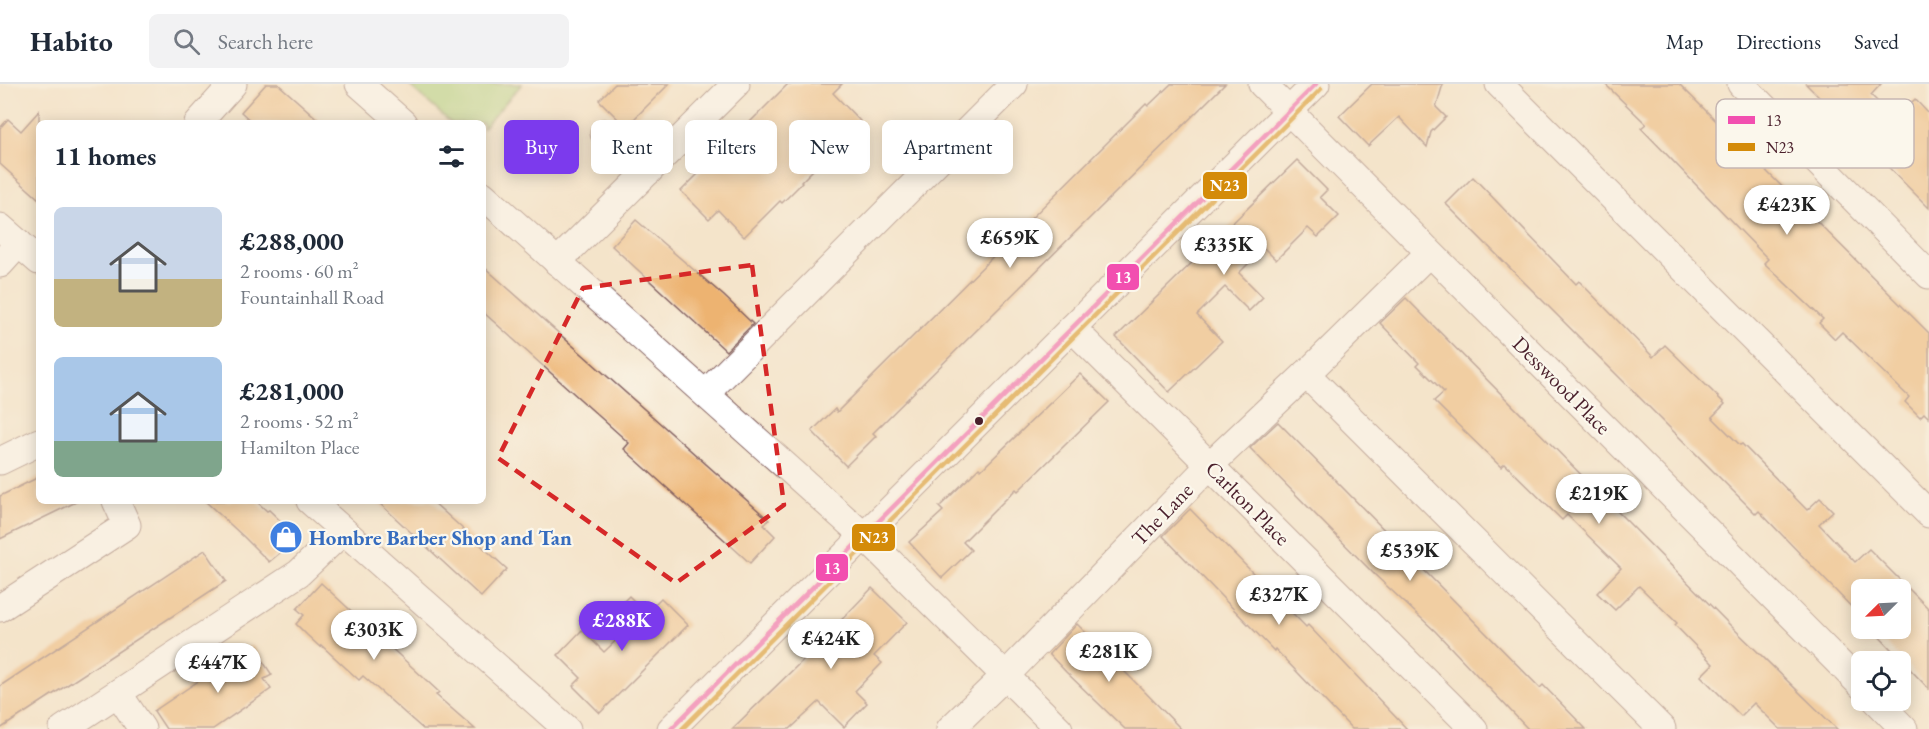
<!DOCTYPE html>
<meta charset="utf-8">
<style>
body{margin:0;font-family:"EB Garamond",serif;background:#f2f2f3;color:#1f2937;height:100vh;display:flex;flex-direction:column;font-size:22px;white-space:nowrap}
*{box-sizing:border-box;margin:0}
p{font-size:20px;color:#747a83}
.icon{flex:none;width:33px;height:33px;fill:none;stroke:currentColor;stroke-width:2;stroke-linecap:round;stroke-linejoin:round}
.map{position:relative;flex:1;overflow:hidden}
.side{position:absolute;left:36px;top:36px;width:450px;height:384px;display:flex;flex-direction:column;background:#fff;border-radius:9px;box-shadow:0 3px 15px #0003}
.side>*{flex:none}
.top-card{position:absolute;left:504px;top:36px;width:570px;height:54px;display:flex;gap:12px}
.needle{width:39px;rotate:246deg}
.fabs{position:absolute;left:1851px;top:495px;display:grid;gap:12px}
.fabs a{display:grid;place-items:center;width:60px;height:60px;border-radius:9px;background:#fff;box-shadow:0 3px 15px #0003;font-size:30px}
.price{position:absolute;translate:-50% -51px;padding:0 14px;border-radius:21px;background:#fff;color:#222;font-size:20px;line-height:39px;filter:drop-shadow(0 2px 3px #0008)}
.price::after{content:'';position:absolute;left:50%;top:36px;width:18px;height:14px;margin-left:-9px;background:inherit;clip-path:polygon(0 0,100% 0,50% 100%)}
.price.selected{background:#7c3aed;color:#fff}
ul{padding:0;list-style:none}
li{display:flex;align-items:center;gap:18px;height:150px;padding:0 18px}
li span{display:grid;place-items:center;flex:none;width:168px;height:120px;border-radius:9px;color:#555}
li>.icon{margin-inline-start:auto}
span .icon{width:72px;height:72px;fill:#fffc;stroke-width:1}
li b{font-size:26px}
h2{display:flex;justify-content:space-between;align-items:center;height:72px;padding:0 18px;font-size:26px}
.tag{padding:0 21px;border-radius:9px;background:#fff;box-shadow:0 3px 15px #0003;font-size:21px;line-height:54px}
.tag.selected{background:#7c3aed;color:#fff}
header{display:flex;align-items:center;gap:36px;box-sizing:border-box;height:84px;padding:0 30px;background:#fff;border-bottom:2px solid #e0e1e3}
header strong{font-size:28px}
nav{display:flex;gap:33px;margin-inline-start:auto;font-size:21px}
.search{width:420px;height:54px;background:#f2f2f3;display:flex;align-items:center;gap:15px;box-sizing:border-box;padding:0 21px;border-radius:9px;color:#747a83;font-size:22px}
.map>svg:first-child{display:block}
.green{fill:#a9d27e;stroke:#7a7854;stroke-width:1.5}
.building{fill:#edb371}
.lines{fill:none;stroke-linecap:round;stroke-linejoin:round}
.minor-casing{stroke:#866463;stroke-width:29}
.minor{stroke:#fff;stroke-width:27}
.bus-1-casing{stroke:#fbf7ec;stroke-width:9}
.bus-2-casing{stroke:#fbf7ec;stroke-width:9}
.bus-1{stroke:#f24fb0;stroke-width:4.5}
.bus-2{stroke:#d48b09;stroke-width:4.5}
.marked{fill:none;stroke:#d62828;stroke-width:4.5;stroke-dasharray:12 8;stroke-linejoin:round}
.bus-dot{fill:#4a1f2b;stroke:#fbf7ec;stroke-width:2}
.labels{text-anchor:middle;dominant-baseline:central;stroke-width:4.5;stroke-linejoin:round;paint-order:stroke}
.street-label{font-size:21px;fill:#4a1f2b;stroke:#fbf7ec}
.shop-label{font-size:21px;font-weight:bold;fill:#366cbe;stroke:#fbf7ec;text-anchor:start}
.key{fill:#fbf7ec;stroke:#c6b6b2;stroke-width:1.5}
.key-label{font-size:16px;fill:#4a1f2b}
.line-badge{stroke:#fbf7ec;stroke-width:2}
.badge-label{font-size:16px;text-anchor:middle;font-weight:bold;fill:#fff}
</style>
<header>
<strong>Habito</strong>
<div class="search"><svg class="icon" aria-label="search" viewBox="0 0 24 24"><circle cx="10" cy="10" r="6"/><path d="M15 15l6 6"/></svg>Search here</div>
<nav><a>Map</a><a>Directions</a><a>Saved</a></nav>
</header>
<div class="map">
<svg width="1929" height="645" viewBox="0 0 1929 645">
<rect width="100%" height="100%" fill="#fbf7ec"/>
<filter id="ink" filterUnits="userSpaceOnUse"><feTurbulence type="fractalNoise" baseFrequency=".0167" numOctaves="2"/><feDisplacementMap in="SourceGraphic" scale="12" xChannelSelector="R" yChannelSelector="G"/><feConvolveMatrix kernelMatrix="1 2 1 2 8 2 1 2 1" color-interpolation-filters="sRGB"/></filter>
<filter id="wash" filterUnits="userSpaceOnUse"><feTurbulence type="fractalNoise" baseFrequency=".008" numOctaves="4" result="noise"/><feDisplacementMap in="SourceGraphic" scale="24" xChannelSelector="R" yChannelSelector="G"/><feGaussianBlur stdDeviation="1.35" result="paint"/><feColorMatrix in="noise" values="0 0 0 0 0 0 0 0 0 0 0 0 0 0 0 0 0 1.4 0 .05"/><feComposite in="paint" operator="in"/></filter>
<g filter="url(#wash)">
<rect width="100%" height="100%" fill="#f4e4cb"/>
<!-- green -->
<path class="green" d="M 408,0 L 522,0 L 483,44 L 483,39 L 451,39 Z"/>
<g id="blocks">
<!-- building -->
<g class="building">
<path d="M 266,0 L 278,0 L 322,39 L 253,39 L 241,28 Z"/>
<path d="M 615,0 L 669,0 L 626,43 L 599,16 Z"/>
<path d="M 788,0 L 842,0 L 833,9 L 860,37 L 827,69 L 828,71 L 801,98 L 802,99 L 782,119 L 780,117 L 744,153 L 718,126 L 709,135 L 681,107 Z"/>
<path d="M 1171,0 L 1225,0 L 873,349 L 876,352 L 846,382 L 812,347 L 835,325 L 837,328 L 1146,20 L 1148,22 Z"/>
<path d="M 1372,0 L 1443,0 L 1436,23 L 1446,33 L 1431,48 L 1427,63 L 1399,33 L 1368,62 L 1339,32 Z"/>
<path d="M 1605,0 L 1679,0 L 1929,249 L 1929,334 L 1924,329 L 1920,333 L 1905,318 L 1909,313 L 1842,248 L 1835,255 L 1819,239 L 1823,235 L 1764,179 L 1768,175 L 1641,44 L 1646,40 Z"/>
<path d="M 1806,0 L 1881,0 L 1871,11 L 1895,35 L 1915,15 L 1929,30 L 1929,124 Z"/>
<path d="M 39,27 L 39,115 L 0,80 L 0,44 L 8,35 L 21,47 Z"/>
<path d="M 1297,76 L 1327,106 L 1320,113 L 1339,132 L 1318,153 L 1308,144 L 1276,176 L 1264,164 L 1239,189 L 1263,213 L 1249,227 L 1225,203 L 1197,231 L 1222,257 L 1169,308 L 1116,253 Z"/>
<path d="M 1473,93 L 1576,200 L 1579,197 L 1653,273 L 1665,261 L 1712,307 L 1725,320 L 1712,333 L 1740,361 L 1742,360 L 1807,426 L 1820,414 L 1833,427 L 1819,440 L 1855,478 L 1869,465 L 1929,525 L 1929,605 L 1871,544 L 1900,544 L 1900,506 L 1862,506 L 1862,534 L 1759,427 L 1756,430 L 1446,120 Z"/>
<path d="M 636,136 L 724,212 L 753,240 L 726,267 L 612,162 Z"/>
<path d="M 483,182 L 769,436 L 764,441 L 775,452 L 750,479 L 624,365 L 629,359 L 483,228 Z"/>
<path d="M 1406,214 L 1730,541 L 1837,645 L 1780,645 L 1754,619 L 1741,632 L 1701,592 L 1713,580 L 1675,541 L 1677,539 L 1639,502 L 1615,526 L 1597,509 L 1621,484 L 1567,431 L 1562,436 L 1505,380 L 1501,383 L 1457,340 L 1434,317 L 1444,308 L 1417,281 L 1419,279 L 1380,239 Z"/>
<path d="M 1080,290 L 1109,318 L 1018,407 L 1016,405 L 963,458 L 971,466 L 942,494 L 909,458 L 943,427 L 939,423 L 979,384 L 981,386 Z"/>
<path d="M 1278,338 L 1540,604 L 1543,601 L 1586,645 L 1528,645 L 1435,547 L 1374,490 L 1250,364 Z"/>
<path d="M 39,393 L 39,417 L 78,417 L 0,455 L 0,412 Z"/>
<path d="M 205,417 L 256,417 L 267,427 L 269,426 L 298,454 L 269,478 L 244,453 Z"/>
<path d="M 377,417 L 432,417 L 507,485 L 481,513 Z"/>
<path d="M 1190,425 L 1306,543 L 1308,541 L 1407,645 L 1352,645 L 1275,565 L 1274,567 L 1163,452 Z"/>
<path d="M 205,466 L 226,497 L 0,645 L 0,602 Z"/>
<path d="M 321,499 L 439,608 L 436,611 L 475,645 L 423,645 L 363,592 L 359,596 L 321,561 L 320,563 L 307,551 L 296,540 L 304,531 L 297,525 Z"/>
<path d="M 872,504 L 907,538 L 874,572 L 882,579 L 855,607 L 867,619 L 844,643 L 819,618 L 790,645 L 732,645 L 801,578 Z"/>
<path d="M 629,512 L 646,529 L 661,514 L 688,541 L 600,629 L 573,602 L 581,594 L 558,571 L 582,546 L 604,568 L 631,542 L 615,526 Z"/>
<path d="M 1077,540 L 1143,606 L 1181,645 L 1125,645 L 1066,588 L 1049,570 Z"/>
<path d="M 252,561 L 272,591 L 264,595 L 271,605 L 213,645 L 166,645 L 154,627 Z"/>
</g>
</g>
</g>
<g filter="url(#ink)">
<use href="#blocks" fill-opacity="0" stroke="#866463" stroke-width="1.5"/>
<g class="lines">
<defs>
<g id="minor">
<path d="M 359,0 L 403,39"/>
<path d="M 1262,0 L 1862,602"/>
<path d="M 1499,0 L 1929,430"/>
<path d="M 1741,0 L 1929,191"/>
<path d="M 198,39 L 233,0"/>
<path d="M 604,49 L 649,87"/>
<path d="M 483,111 L 864,452 L 1059,645"/>
<path d="M 0,143 L 39,177"/>
<path d="M 557,178 L 736,0"/>
<path d="M 0,180 L 19,159"/>
<path d="M 1072,244 L 1474,645"/>
<path d="M 1306,290 L 1662,645"/>
<path d="M 706,309 L 1014,0"/>
<path d="M 0,377 L 39,358"/>
<path d="M 310,417 L 567,645"/>
<path d="M 0,524 L 127,441 L 116,417"/>
<path d="M 118,609 L 142,645"/>
<path d="M 1876,616 L 1904,645"/>
<path d="M 63,645 L 299,489 L 343,447"/>
<path d="M 671,645 L 1316,0"/>
<path d="M 950,645 L 1005,592 L 1210,381 L 1306,290 L 1429,169"/>
</g>
</defs>
<!-- minor casing -->
<use href="#minor" class="minor-casing"/>
<!-- minor -->
<use href="#minor" class="minor"/>
<defs>
<path id="bus-1" d="M 671,645 L 1316,0"/>
<path id="bus-2" d="M 682,645 L 1321,5"/>
</defs>
<!-- bus-1 casing -->
<use href="#bus-1" class="bus-1-casing"/>
<!-- bus-2 casing -->
<use href="#bus-2" class="bus-2-casing"/>
<!-- bus-1 -->
<use href="#bus-1" class="bus-1"/>
<!-- bus-2 -->
<use href="#bus-2" class="bus-2"/>
</g>
</g>
<!-- marked area -->
<path d="M0 0H1929V645H0ZM 752,181 L 784,421 L 676,499 L 498,374 L 583,204 Z" fill="#f4e4cb" fill-opacity=".55" fill-rule="evenodd"/>
<path class="marked" d="M 752,181 L 784,421 L 676,499 L 498,374 L 583,204 Z"/>
<!-- icons -->
<defs>
<symbol id="shop-disc" viewBox="-11 -11 22 22"><circle r="9.5" fill="#3f7fe0" stroke="#fbf7ec"/><path d="M-5-2.5h2.3a2.7 3.5 0 0 1 5.4 0H5L5.5 6h-11ZM-1.5-2.5h3a1.5 2.3 0 0 0-3 0Z" fill="#fff"/></symbol>
</defs>
<g fill-rule="evenodd">
<use href="#shop-disc" x="267" y="434" width="38" height="38"/>
</g>
<!-- markers -->
<circle class="bus-dot" cx="979" cy="337" r="5"/>
<g class="labels">
<!-- street labels -->
<g class="street-label">
<text transform="translate(1562 301) rotate(45)">Desswood Place</text>
<text transform="translate(1248 419) rotate(45)">Carlton Place</text>
<text transform="translate(1162 430) rotate(-46)">The Lane</text>
</g>
<!-- shop labels -->
<g class="shop-label">
<text x="309" y="453">Hombre Barber Shop and Tan</text>
</g>
</g>
<!-- legend -->
<rect x="1716" y="15" width="198" height="69" rx="9" class="key"/>
<rect x="1728" y="32" width="27" height="8" fill="#f24fb0"/>
<rect x="1728" y="59" width="27" height="8" fill="#d48b09"/>
<g class="key-label">
<text x="1766" y="42">13</text>
<text x="1766" y="69">N23</text>
</g>
<g class="line-badge">
<rect x="1202" y="87" width="46" height="29" rx="6" fill="#d48b09"/>
<rect x="1106" y="179" width="34" height="28" rx="6" fill="#f24fb0"/>
<rect x="851" y="439" width="45" height="29" rx="6" fill="#d48b09"/>
<rect x="815" y="469" width="34" height="29" rx="6" fill="#f24fb0"/>
</g>
<g class="badge-label">
<text x="1225" y="107">N23</text>
<text x="1123" y="199">13</text>
<text x="874" y="459">N23</text>
<text x="832" y="490">13</text>
</g>
</svg>
<div class="fabs">
<a><svg class="needle" viewBox="-14 -14 28 28"><path d="M0-13l5 13h-10z" fill="#e53935"/><path d="M0 13l5-13h-10z" fill="#747a83"/></svg></a>
<a><svg class="icon" aria-label="locate" viewBox="0 0 24 24"><circle cx="12" cy="12" r="6"/><path d="M12 2v4M12 18v4M2 12h4M18 12h4"/></svg></a>
</div>
<b class="price" style="left:1787px;top:152px">£423K</b>
<b class="price" style="left:1010px;top:185px">£659K</b>
<b class="price" style="left:1224px;top:192px">£335K</b>
<b class="price" style="left:1599px;top:441px">£219K</b>
<b class="price" style="left:1410px;top:498px">£539K</b>
<b class="price" style="left:1279px;top:542px">£327K</b>
<b class="price selected" style="left:622px;top:568px">£288K</b>
<b class="price" style="left:374px;top:577px">£303K</b>
<b class="price" style="left:831px;top:586px">£424K</b>
<b class="price" style="left:1109px;top:599px">£281K</b>
<b class="price" style="left:218px;top:610px">£447K</b>
<div class="top-card">
<a class="tag selected">Buy</a>
<a class="tag">Rent</a>
<a class="tag">Filters</a>
<a class="tag">New</a>
<a class="tag">Apartment</a>
</div>
<section class="side">
<h2>11 homes<svg class="icon" aria-label="filters" viewBox="0 0 24 24"><path d="M4 7h16M4 17h16"/><circle cx="9" cy="7" r="2"/><circle cx="15" cy="17" r="2"/></svg></h2>
<ul>
<li><span style="background:linear-gradient(#c9d6e8 60%,#c2b280 0)"><svg class="icon" aria-label="home" viewBox="0 0 24 24"><path d="M3 11l9-7 9 7M6 9v11h12V9"/></svg></span><div><b>£288,000</b><p>2 rooms · 60 m²</p><p>Fountainhall Road</p></div></li>
<li><span style="background:linear-gradient(#a9c7e8 70%,#7fa58c 0)"><svg class="icon" aria-label="home" viewBox="0 0 24 24"><path d="M3 11l9-7 9 7M6 9v11h12V9"/></svg></span><div><b>£281,000</b><p>2 rooms · 52 m²</p><p>Hamilton Place</p></div></li>
</ul>
</section>
</div>
